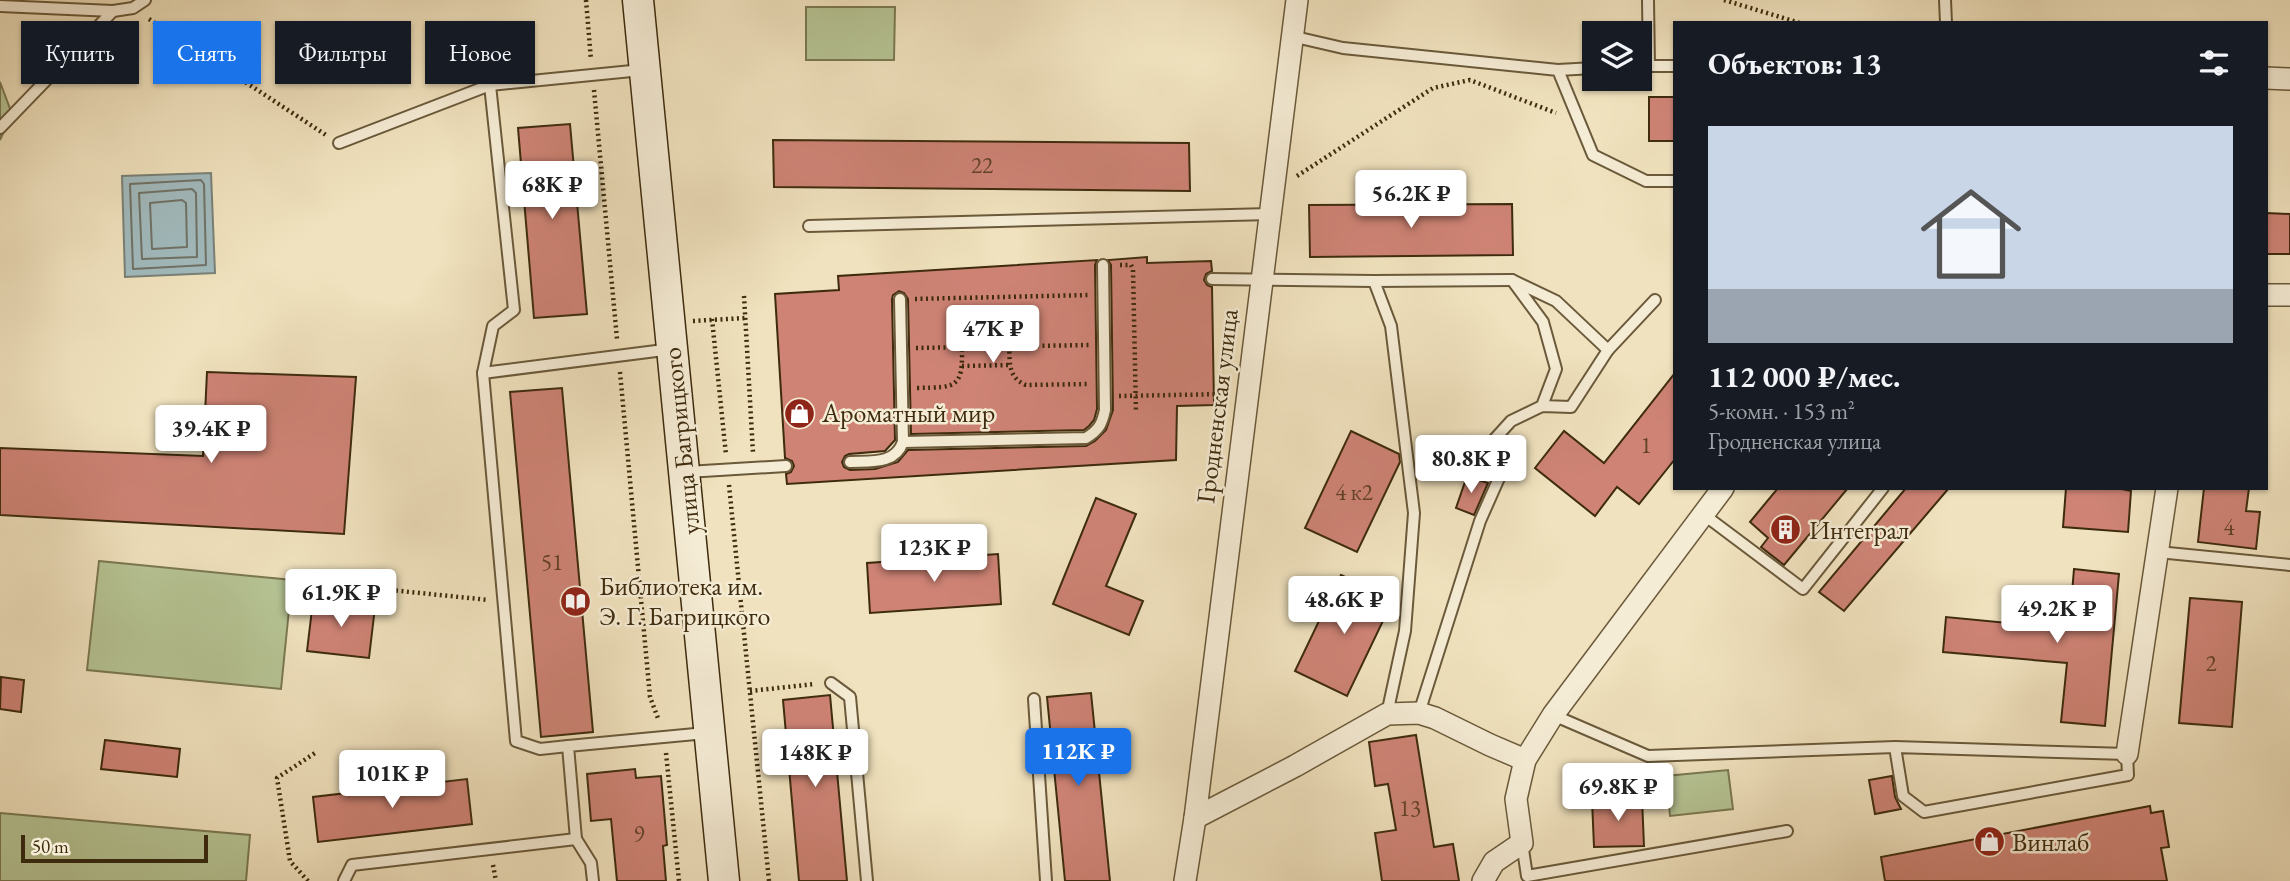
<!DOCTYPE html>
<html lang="ru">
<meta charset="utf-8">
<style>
body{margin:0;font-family:"EB Garamond",serif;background:#20242c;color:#f1f3f6;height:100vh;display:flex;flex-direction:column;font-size:26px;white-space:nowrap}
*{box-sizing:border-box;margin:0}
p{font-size:23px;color:#9ea1a6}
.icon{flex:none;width:38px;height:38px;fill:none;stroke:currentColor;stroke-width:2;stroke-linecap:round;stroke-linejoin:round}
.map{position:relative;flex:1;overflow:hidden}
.panel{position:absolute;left:1673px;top:21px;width:595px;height:469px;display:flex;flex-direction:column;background:#171b24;border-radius:0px;box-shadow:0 2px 5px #0004}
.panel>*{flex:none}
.banner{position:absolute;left:21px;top:21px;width:665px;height:63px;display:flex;gap:14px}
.tools{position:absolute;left:1582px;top:21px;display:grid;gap:14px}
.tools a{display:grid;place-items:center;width:70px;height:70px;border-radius:0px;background:#171b24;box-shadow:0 2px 5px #0004;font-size:35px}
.scale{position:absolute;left:21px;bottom:18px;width:187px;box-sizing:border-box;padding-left:7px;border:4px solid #3e2b0e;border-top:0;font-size:19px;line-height:24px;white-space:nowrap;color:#3e2b0e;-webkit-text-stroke:5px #f5ecd5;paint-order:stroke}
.price{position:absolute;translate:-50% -60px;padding:0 16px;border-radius:7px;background:#fff;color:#222;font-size:23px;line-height:46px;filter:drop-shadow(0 2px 4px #0008)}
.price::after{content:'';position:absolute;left:50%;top:42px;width:21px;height:16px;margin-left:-10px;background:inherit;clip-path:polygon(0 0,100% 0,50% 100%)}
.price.active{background:#1a73e8;color:#fff}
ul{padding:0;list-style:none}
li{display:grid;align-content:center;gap:14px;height:371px;padding:0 35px}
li+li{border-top:2px solid #363941}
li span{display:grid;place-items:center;height:217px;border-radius:0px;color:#555}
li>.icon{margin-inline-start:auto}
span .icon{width:126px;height:126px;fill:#fffc;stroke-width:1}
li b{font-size:30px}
h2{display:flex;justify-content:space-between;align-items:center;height:84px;padding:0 35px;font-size:30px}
.chip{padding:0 24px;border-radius:0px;background:#171b24;box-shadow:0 2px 5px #0004;font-size:24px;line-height:63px}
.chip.active{background:#1a73e8;color:#fff}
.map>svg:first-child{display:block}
.green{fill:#b6c494;stroke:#7a7851;stroke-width:2}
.water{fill:#a1babd;stroke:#798177;stroke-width:2}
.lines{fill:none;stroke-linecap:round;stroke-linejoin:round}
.shore{stroke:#707266;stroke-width:2}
.building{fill:#ce8375;stroke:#3e2b0e;stroke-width:2}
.lane-casing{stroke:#6a593a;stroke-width:14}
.street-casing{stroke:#6a593a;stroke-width:24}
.secondary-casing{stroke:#3e2b0e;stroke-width:33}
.path{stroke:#3e2b0e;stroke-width:4.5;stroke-dasharray:2 3.5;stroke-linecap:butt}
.lane{stroke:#f5ecd5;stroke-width:10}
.street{stroke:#f5ecd5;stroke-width:21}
.secondary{stroke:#f5ecd5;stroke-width:30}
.labels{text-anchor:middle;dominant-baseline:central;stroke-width:5;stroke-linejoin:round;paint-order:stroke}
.number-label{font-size:23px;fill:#624128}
.street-label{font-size:26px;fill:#3e2b0e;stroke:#f5ecd5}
.poi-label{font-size:26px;fill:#3e2b0e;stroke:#f5ecd5;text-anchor:start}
</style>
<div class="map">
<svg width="2290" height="881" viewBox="0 0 2290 881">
<rect width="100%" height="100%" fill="#f0e2be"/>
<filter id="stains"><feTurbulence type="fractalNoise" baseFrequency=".00286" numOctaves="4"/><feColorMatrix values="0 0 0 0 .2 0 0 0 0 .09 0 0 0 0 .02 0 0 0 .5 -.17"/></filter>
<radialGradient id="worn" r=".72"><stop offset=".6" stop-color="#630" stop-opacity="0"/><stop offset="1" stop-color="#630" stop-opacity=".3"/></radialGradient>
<!-- green -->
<g class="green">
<path d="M 806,7 L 895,7 L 894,60 L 806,60 Z"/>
<path d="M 0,82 L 12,114 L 0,140 Z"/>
<path d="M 99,561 L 292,580 L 281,689 L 87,670 Z"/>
<path d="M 1728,770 L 1733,809 L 1670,816 L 1666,776 Z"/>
<path d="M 0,813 L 250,835 L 246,881 L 0,881 Z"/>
</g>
<!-- water -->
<path class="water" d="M 211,173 L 215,273 L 125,277 L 122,176 Z"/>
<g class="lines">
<!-- shore -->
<g class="shore">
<path d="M 201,180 L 204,184 L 206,265 L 133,269 L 130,184 Z"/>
<path d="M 192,189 L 196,193 L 197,257 L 142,259 L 139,193 Z"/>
<path d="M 182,200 L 186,203 L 187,247 L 152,249 L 150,203 Z"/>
</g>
</g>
<!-- building -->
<g class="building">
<rect x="1649" y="97" width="26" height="44"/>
<path d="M 570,124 L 587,314 L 534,318 L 518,128 Z"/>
<path d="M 773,140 L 1189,143 L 1190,191 L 774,187 Z"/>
<path d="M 1512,204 L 1513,255 L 1310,257 L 1309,205 Z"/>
<path d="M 2266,213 L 2290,214 L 2290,254 L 2266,254 Z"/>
<path d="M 1147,257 L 1147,263 L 1211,261 L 1212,271 L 1206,274 L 1204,280 L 1207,285 L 1212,287 L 1214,405 L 1177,406 L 1176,460 L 787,484 L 786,474 L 791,472 L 794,466 L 792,461 L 785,458 L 775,294 L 839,290 L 838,276 L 1097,260 L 1095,265 L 1097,409 L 1094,420 L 1089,426 L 1084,430 L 911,434 L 908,299 L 904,293 L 899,291 L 893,295 L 892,299 L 895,440 L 885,451 L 849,454 L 845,456 L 842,462 L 844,467 L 850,470 L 875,469 L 898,462 L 908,450 L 1086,446 L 1095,441 L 1106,430 L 1113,410 L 1111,265 L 1108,260 Z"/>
<path d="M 207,372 L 356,377 L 344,534 L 0,515 L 0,448 L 203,456 Z"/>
<path d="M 1675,373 L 1675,459 L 1639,504 L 1617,487 L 1595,516 L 1535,468 L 1564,431 L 1604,463 Z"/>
<path d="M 562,388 L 593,732 L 541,737 L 510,392 Z"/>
<path d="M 1351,431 L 1399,454 L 1400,462 L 1357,552 L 1305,528 Z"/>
<path d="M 1467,476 L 1488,483 L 1474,515 L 1456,508 Z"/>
<path d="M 1778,488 L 1848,488 L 1784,565 L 1761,547 L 1768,538 L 1750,522 Z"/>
<path d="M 1906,488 L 1949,488 L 1844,611 L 1819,592 Z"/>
<path d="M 2066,488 L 2117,488 L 2131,491 L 2128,532 L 2063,527 Z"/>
<path d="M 2204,488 L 2249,488 L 2246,511 L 2260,512 L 2256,549 L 2198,542 Z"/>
<path d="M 1096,498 L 1136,514 L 1106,586 L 1143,601 L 1129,635 L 1053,604 Z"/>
<path d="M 998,554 L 1001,604 L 870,613 L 867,563 Z"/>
<path d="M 2074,569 L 2119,574 L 2105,726 L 2061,722 L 2067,663 L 1943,652 L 1946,617 L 2069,629 Z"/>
<path d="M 1341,575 L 1393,600 L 1347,696 L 1295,671 Z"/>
<path d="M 2190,598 L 2242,602 L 2232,727 L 2179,723 Z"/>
<path d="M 313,601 L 375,607 L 369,658 L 307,651 Z"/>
<path d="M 1,677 L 24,680 L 21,712 L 0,709 Z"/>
<path d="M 1091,693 L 1110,881 L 1065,881 L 1047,697 Z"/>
<path d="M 830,695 L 847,881 L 799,881 L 783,700 Z"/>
<path d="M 1416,735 L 1434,847 L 1453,844 L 1459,881 L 1382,881 L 1375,833 L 1396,830 L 1388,784 L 1375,786 L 1369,742 Z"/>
<path d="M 105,740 L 180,749 L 177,777 L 101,769 Z"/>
<path d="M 635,769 L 636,778 L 661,776 L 667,845 L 663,846 L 666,881 L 617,881 L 611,819 L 591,821 L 587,774 Z"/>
<path d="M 1892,776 L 1895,797 L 1901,809 L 1875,814 L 1869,780 Z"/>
<path d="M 467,779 L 472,824 L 318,842 L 313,797 Z"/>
<path d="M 1642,798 L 1644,846 L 1594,847 L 1592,800 Z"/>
<path d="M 2150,806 L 2151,813 L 2163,811 L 2169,847 L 2161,848 L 2167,881 L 1885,881 L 1881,857 Z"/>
</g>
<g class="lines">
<defs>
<g id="lane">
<path d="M 1648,0 L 1649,66"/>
<path d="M 1945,0 L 1946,23"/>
<path d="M 0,6 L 113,11 L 133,8 L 145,0"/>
<path d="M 1291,36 L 1343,48 L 1558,70 L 1593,155 L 1646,181 L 1675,181"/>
<path d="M 1640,66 L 1675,66"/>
<path d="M 1558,70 L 1594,68"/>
<path d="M 0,128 L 113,11"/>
<path d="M 339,143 L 490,85"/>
<path d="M 809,226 L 1270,214"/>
<path d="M 1212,279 L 1374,281"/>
<path d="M 900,299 L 903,442 L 1086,438 C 1099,430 1102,424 1105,410 L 1103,265"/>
<path d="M 1608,350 L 1655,300"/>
<path d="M 483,373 L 672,349"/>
<path d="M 850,462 C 870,461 895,465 903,442"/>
<path d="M 687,472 L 786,466"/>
<path d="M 1703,514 L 1803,589 L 1883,488"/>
<path d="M 2158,552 L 2290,565"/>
<path d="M 831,683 L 850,697 L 867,881"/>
<path d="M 1034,699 L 1046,881"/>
<path d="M 1419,713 L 1480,521 L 1499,478 L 1492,442 L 1511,421 L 1542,406 L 1556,369 L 1543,322 L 1512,280 L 1556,301 L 1608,350 L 1571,407 L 1542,406"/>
<path d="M 1387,714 L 1405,631 L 1414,513 L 1391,326 L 1374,281 L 1512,280"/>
<path d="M 1553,715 L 1648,756 L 1895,747 L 1903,796 L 1924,812 L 2128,775 L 2127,754 L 1895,747"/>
<path d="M 568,746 L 540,749 L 516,741 L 483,373 L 493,326 L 514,310 L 490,85 L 642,70"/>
<path d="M 1522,843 L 1527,876 L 1787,831"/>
<path d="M 344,881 L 352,865 L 576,839"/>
<path d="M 593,881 L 591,863 L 576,839 L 568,746 L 706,733"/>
</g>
<g id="street">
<path d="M 1297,0 L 1195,818 L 1295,766 L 1387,714 L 1419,713 L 1435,718 L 1490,745 L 1525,760"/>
<path d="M 2266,78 L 2290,79"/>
<path d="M 2266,295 L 2290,295"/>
<path d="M 2127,754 L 2167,488"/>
<path d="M 1185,881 L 1195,818"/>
<path d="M 1483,881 L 1494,862 L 1522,843 L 1516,799 L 1525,760 L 1553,715 L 1723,488"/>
</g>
<path id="secondary" d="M 638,0 L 724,881"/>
</defs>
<!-- lane casing -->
<use href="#lane" class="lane-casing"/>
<!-- street casing -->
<use href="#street" class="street-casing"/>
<!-- secondary casing -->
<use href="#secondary" class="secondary-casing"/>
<!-- path -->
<g class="path">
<path d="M 586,0 L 591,60"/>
<path d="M 1724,0 L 1800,23"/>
<path d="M 149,19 L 326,135"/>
<path d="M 594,90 L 617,339"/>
<path d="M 1297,176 L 1433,88 L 1470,80 L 1556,113"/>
<path d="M 1120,265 L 1131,265 L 1133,269 L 1136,413"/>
<path d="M 744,296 L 753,453"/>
<path d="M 915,299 L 1088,295"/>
<path d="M 712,319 L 726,455"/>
<path d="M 693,321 L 745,318"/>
<path d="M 1009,346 C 1010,363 1008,378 1026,385 L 1089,384"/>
<path d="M 916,348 L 1089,345"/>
<path d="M 962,366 L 1010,365"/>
<path d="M 620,372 L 650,697 L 659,721"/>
<path d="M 917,388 C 956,387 963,389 962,347"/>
<path d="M 1119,396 L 1226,394"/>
<path d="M 729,485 L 769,881"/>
<path d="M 292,580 L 489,600"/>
<path d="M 750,691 L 815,684"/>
<path d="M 666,753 L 679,881"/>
<path d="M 493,865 L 496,881"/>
<path d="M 308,881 L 290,861 L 277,778 L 315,753"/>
</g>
<!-- lane -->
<use href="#lane" class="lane"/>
<!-- street -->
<use href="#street" class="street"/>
<!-- secondary -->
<use href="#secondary" class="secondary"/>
</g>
<!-- icons -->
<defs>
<symbol id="shop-disc" viewBox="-11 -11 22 22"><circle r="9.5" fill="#8f2418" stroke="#f5ecd5"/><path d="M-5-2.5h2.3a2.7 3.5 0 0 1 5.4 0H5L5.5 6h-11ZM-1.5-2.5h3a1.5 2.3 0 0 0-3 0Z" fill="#fff"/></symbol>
<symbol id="building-disc" viewBox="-11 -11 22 22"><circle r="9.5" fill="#8f2418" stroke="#f5ecd5"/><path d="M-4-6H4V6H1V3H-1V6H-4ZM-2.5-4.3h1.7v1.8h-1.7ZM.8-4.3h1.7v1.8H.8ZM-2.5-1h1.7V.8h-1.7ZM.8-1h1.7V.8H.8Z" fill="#fff"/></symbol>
<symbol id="library-disc" viewBox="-11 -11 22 22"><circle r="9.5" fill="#8f2418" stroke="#f5ecd5"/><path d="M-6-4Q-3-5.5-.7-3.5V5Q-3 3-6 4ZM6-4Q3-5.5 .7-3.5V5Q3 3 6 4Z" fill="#fff"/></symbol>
</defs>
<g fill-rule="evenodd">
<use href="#shop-disc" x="782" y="396" width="35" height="35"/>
<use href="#building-disc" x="1768" y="512" width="35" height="35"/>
<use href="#library-disc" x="558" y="584" width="35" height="35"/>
<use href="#shop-disc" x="1972" y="824" width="35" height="35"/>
</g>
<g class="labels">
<!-- number labels -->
<g class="number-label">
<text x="982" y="165">22</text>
<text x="1646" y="445">1</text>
<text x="1354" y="492">4 к2</text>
<text x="2229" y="527">4</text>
<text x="552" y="562">51</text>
<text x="2211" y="663">2</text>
<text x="1410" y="808">13</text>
<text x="639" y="834">9</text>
</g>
<!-- street labels -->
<g class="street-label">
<text transform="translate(1217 406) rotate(-83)">Гродненская улица</text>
<text transform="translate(681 441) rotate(-96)">улица Багрицкого</text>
</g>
<!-- poi labels -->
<g class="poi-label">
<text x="822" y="413">Ароматный мир</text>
<text x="1809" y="530">Интеграл</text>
<text x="599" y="586">Библиотека им.<tspan x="599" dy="30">Э. Г. Багрицкого</tspan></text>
<text x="2012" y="842">Винлаб</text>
</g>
</g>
<rect width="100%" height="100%" filter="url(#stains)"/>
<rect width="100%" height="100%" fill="url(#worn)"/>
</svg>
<div class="tools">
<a><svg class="icon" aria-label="layers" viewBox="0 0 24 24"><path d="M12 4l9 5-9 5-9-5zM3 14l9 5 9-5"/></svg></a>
</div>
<div class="scale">50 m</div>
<b class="price" style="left:552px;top:221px">68K ₽</b>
<b class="price" style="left:1411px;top:230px">56.2K ₽</b>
<b class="price" style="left:993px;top:365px">47K ₽</b>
<b class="price" style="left:211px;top:465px">39.4K ₽</b>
<b class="price" style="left:1471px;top:495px">80.8K ₽</b>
<b class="price" style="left:934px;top:584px">123K ₽</b>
<b class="price" style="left:341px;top:629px">61.9K ₽</b>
<b class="price" style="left:1344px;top:636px">48.6K ₽</b>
<b class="price" style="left:2057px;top:645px">49.2K ₽</b>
<b class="price active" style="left:1078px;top:788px">112K ₽</b>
<b class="price" style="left:815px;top:789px">148K ₽</b>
<b class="price" style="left:392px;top:810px">101K ₽</b>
<b class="price" style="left:1618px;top:823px">69.8K ₽</b>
<div class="banner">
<a class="chip">Купить</a>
<a class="chip active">Снять</a>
<a class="chip">Фильтры</a>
<a class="chip">Новое</a>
</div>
<section class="panel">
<h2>Объектов: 13<svg class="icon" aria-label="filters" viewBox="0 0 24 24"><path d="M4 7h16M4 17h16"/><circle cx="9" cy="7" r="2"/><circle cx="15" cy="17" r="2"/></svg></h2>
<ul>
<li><span style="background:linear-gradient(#c9d6e8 75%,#9aa5b1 0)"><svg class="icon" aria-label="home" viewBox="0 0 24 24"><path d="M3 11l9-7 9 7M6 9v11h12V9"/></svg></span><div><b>112 000 ₽/мес.</b><p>5-комн. · 153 m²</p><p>Гродненская улица</p></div></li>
</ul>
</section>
</div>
